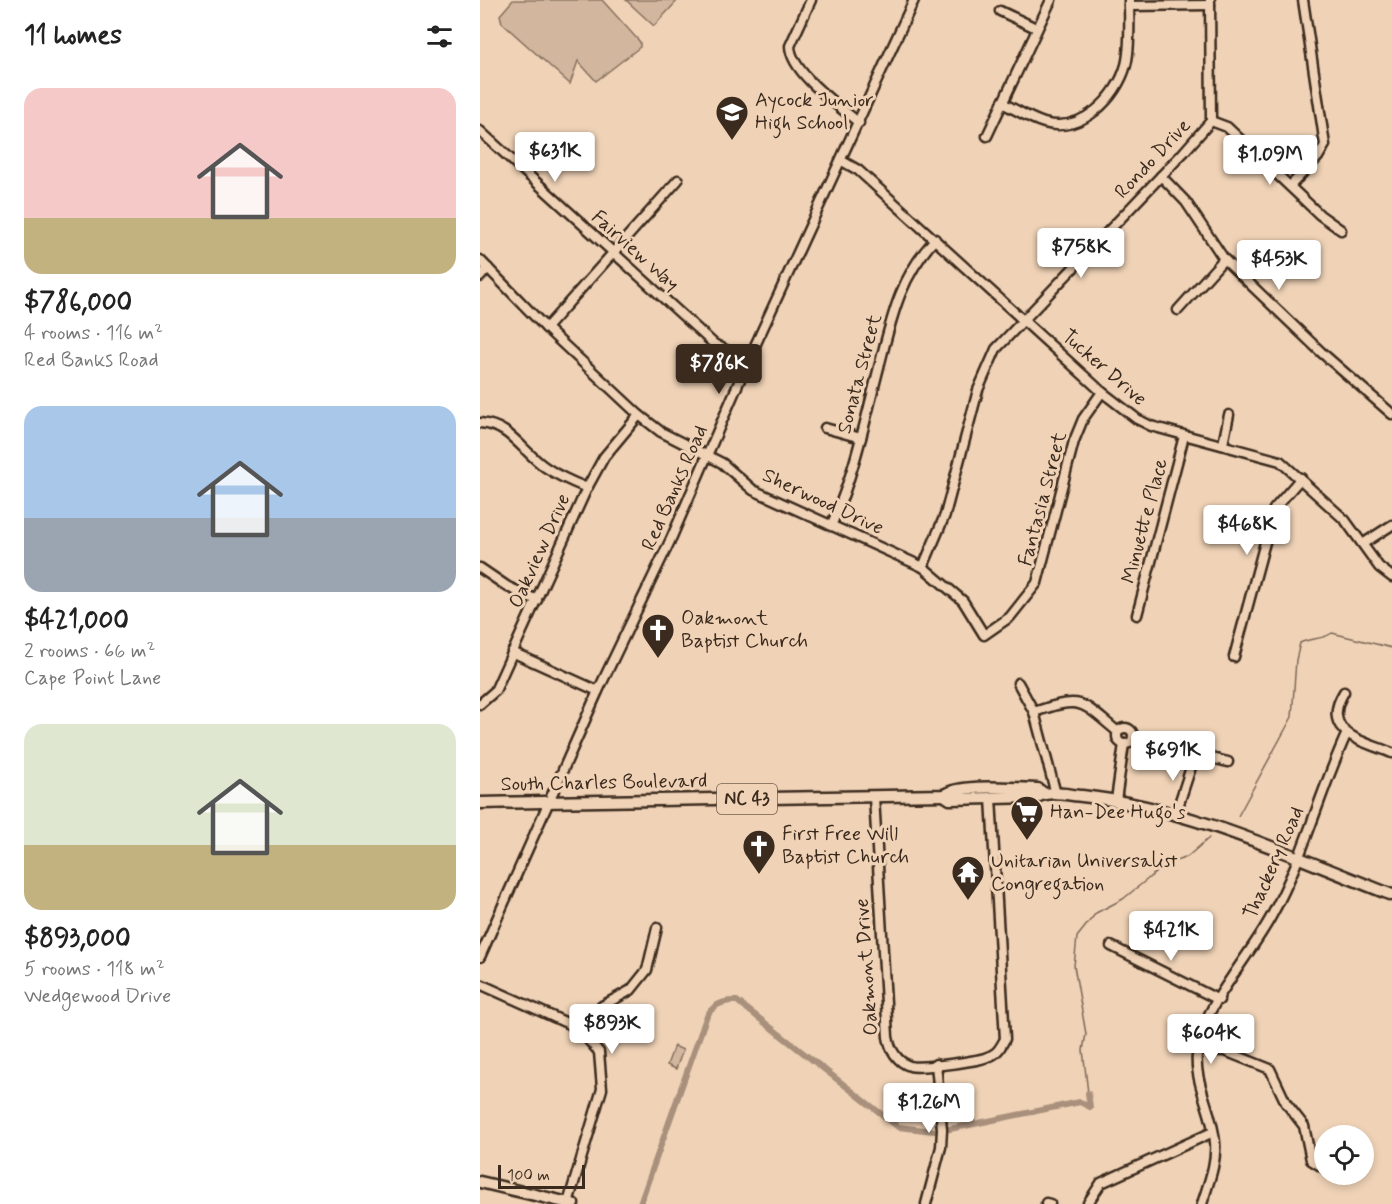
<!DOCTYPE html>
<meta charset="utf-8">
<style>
body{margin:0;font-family:Mynerve,sans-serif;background:#f6f6f6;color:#222;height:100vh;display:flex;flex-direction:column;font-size:22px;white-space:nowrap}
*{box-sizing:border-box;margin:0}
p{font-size:20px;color:#767676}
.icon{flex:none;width:33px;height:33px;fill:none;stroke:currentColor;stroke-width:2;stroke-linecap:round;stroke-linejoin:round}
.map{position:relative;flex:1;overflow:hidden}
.details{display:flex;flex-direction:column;background:#fff;width:480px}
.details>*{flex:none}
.fabs{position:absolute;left:834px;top:1125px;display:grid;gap:12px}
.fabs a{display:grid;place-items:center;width:60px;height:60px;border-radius:50%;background:#fff;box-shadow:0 3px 9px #0003;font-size:30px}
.scale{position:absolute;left:18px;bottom:15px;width:87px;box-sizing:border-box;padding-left:6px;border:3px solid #3b2a1e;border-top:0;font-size:16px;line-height:21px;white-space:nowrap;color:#3b2a1e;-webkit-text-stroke:4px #f0d3b7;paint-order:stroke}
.price{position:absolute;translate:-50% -51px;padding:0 14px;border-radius:6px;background:#fff;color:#222;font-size:20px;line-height:39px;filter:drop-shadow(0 2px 3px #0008)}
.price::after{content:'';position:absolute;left:50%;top:36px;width:18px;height:14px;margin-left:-9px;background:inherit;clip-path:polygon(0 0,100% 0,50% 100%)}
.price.on{background:#3b2a1e;color:#fff}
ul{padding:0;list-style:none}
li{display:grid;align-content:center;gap:12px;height:318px;padding:0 24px}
li span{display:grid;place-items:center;height:186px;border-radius:18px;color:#555}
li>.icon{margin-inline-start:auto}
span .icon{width:108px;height:108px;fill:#fffc;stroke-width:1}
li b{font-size:26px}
h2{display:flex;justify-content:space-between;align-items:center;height:72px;padding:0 24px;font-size:26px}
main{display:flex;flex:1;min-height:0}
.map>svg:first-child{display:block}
.grass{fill:#d2b79e;stroke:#86705e;stroke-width:1.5}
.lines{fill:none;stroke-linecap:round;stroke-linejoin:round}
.stream{stroke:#7c6756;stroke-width:1.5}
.canal{stroke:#a8907b;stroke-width:6}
.minor-casing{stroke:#3b2a1e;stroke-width:13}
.major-casing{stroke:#3b2a1e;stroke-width:15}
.minor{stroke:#f0d3b7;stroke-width:8}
.major{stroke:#f0d3b7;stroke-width:10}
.labels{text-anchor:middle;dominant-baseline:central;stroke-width:6;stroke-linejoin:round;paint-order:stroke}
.shield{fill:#f0d3b7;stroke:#715d4c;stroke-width:1.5}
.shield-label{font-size:18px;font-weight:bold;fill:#3b2a1e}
.poi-label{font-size:20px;fill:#3b2a1e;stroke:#f0d3b7;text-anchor:start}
.street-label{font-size:20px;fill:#3b2a1e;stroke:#f0d3b7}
</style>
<main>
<section class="details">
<h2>11 homes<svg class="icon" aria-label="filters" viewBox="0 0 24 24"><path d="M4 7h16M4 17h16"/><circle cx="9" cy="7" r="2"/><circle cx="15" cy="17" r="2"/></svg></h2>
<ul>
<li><span style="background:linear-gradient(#f6c9c9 70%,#c2b280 0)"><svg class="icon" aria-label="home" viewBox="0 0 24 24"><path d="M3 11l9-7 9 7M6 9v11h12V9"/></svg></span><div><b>$786,000</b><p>4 rooms · 116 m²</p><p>Red Banks Road</p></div></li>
<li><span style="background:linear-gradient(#a9c7e8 60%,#9aa5b1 0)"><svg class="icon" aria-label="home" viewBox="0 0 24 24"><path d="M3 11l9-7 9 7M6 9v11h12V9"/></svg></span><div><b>$421,000</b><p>2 rooms · 66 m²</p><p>Cape Point Lane</p></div></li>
<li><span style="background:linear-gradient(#dfe7d0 65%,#c2b280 0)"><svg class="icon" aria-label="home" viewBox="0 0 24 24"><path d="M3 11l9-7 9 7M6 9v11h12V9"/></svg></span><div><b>$893,000</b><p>5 rooms · 118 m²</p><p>Wedgewood Drive</p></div></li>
</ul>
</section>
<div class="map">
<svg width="912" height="1204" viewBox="0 0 912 1204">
<rect width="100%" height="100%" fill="#f0d3b7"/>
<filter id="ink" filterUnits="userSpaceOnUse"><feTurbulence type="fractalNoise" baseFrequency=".0167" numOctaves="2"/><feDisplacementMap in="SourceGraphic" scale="12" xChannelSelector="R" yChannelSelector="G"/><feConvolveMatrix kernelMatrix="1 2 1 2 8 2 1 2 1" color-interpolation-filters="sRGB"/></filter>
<g filter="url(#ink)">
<!-- grass -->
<g class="grass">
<path d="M 33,0 L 122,0 L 160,42 L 160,47 L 116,81 L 98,61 L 90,84 L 22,23 L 20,15 Z"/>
<path d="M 146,0 L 198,0 L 174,26 Z"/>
<path d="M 194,1046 L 203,1050 L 196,1069 L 187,1065 Z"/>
</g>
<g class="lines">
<!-- stream -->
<g class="stream">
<path d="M 758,816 L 812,717 L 816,660 L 820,643 C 831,637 840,641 852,633 L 912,648"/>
<path d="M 608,1093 L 603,1050 L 606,1034 L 594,966 L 597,937 L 616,913 L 643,899 L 685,865 L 707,857 L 729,838"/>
</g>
<!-- canal -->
<g class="canal">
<path d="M 465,1130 L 600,1102 L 610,1107 L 608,1093"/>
<path d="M 160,1204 L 226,1018 C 232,1005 242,1000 257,1001 L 418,1127 L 454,1131"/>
</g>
<defs>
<g id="minor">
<path d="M 331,0 L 310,46 C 311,73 359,106 379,123"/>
<path d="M 649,6 L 730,5"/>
<path d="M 520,11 L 556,28"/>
<path d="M 522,103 C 535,109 550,119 564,123 C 601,134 637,98 646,65 C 651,46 649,19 649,0"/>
<path d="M 731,121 L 747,127 L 840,215 L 861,230"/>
<path d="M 0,131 L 234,344 L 268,361"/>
<path d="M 507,136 L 571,0"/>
<path d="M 362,161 L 378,170 L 622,392 L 657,419 L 671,426 L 800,461 L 865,520 L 899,567 L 912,577"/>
<path d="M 681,176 L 706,202 L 744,259 L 841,352 L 912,414"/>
<path d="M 810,186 L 838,157 L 845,145 L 823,0"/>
<path d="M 0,260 L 66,328 L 159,415 L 181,432 L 242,463 L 273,490 L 443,567 L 483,601 L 504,635 L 530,617 L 557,583 L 594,441 L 603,419 L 622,392"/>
<path d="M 0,277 L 8,268"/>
<path d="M 698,310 L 744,259"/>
<path d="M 66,328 L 198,180"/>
<path d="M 0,423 C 30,425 41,450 65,467 C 78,476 92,482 107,488"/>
<path d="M 345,428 L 381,438"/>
<path d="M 743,444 L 749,415"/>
<path d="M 351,526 C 374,475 385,421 399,367 C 412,317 419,279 455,239"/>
<path d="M 884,543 L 912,525"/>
<path d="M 443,567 L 465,515 L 498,390 L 516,349 L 703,153 L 731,121 L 730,0"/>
<path d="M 0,568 L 28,587 L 57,600"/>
<path d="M 657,615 L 704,436"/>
<path d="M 32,652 L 118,691"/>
<path d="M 754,657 L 794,509 L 821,478"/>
<path d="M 538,683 L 554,712 L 576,794"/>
<path d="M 864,692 C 839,733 883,741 912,753"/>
<path d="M 0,704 L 15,691 L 107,488 L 124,457 L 159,415"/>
<path d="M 554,712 C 603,696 599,700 638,732"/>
<circle cx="645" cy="736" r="8"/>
<path d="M 653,739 L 703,751 L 714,758"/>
<path d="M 714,758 L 723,756 L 748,762"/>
<path d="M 394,797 L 408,1037 C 410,1049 417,1062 430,1066 C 440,1069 501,1061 510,1056 C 518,1053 521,1046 525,1039 L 511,798"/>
<path d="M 636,800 L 644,744"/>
<path d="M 696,813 L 714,758"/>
<path d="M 631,946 L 739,1000"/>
<path d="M 0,957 L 118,691 L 191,539 L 268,361 L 434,0"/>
<path d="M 0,984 L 98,1028 L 119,1052 L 122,1089 L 88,1203"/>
<path d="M 98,1028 L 122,1006 L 151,990 L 167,970 L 177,928"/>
<path d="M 720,1036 L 745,1051 L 790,1069 L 806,1103 L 824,1126 L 831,1160 L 844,1168"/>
<path d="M 718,1050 L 745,1051"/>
<path d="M 566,1203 L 570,1204"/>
<path d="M 608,1203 L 621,1183 L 733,1132"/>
<path d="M 446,1204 L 461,1147 L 462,1129 L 456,1064"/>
<path d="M 722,1204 C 728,1184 737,1163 735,1142 C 732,1104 708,1078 720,1036 C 731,999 773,951 792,915 C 823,859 839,794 866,735"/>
</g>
<g id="major">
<path d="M 464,795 L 470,799 L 557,797 C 570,790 588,795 602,796 C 712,808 811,856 912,895"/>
<path d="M 0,803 L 464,795 C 483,783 534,789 558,789 L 563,793"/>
<path d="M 0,1182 L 93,1204"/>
</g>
</defs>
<!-- minor casing -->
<use href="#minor" class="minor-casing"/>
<!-- major casing -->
<use href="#major" class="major-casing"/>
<!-- minor -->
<use href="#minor" class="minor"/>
<!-- major -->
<use href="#major" class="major"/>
</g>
</g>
<!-- icons -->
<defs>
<symbol id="school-pin" viewBox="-11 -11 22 30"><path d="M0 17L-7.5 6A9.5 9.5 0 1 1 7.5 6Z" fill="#3b2a1e" stroke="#f0d3b7"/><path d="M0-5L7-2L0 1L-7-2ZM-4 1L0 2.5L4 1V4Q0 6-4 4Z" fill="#fff"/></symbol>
<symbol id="church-pin" viewBox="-11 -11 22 30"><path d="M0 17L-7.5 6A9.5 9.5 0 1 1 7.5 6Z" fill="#3b2a1e" stroke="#f0d3b7"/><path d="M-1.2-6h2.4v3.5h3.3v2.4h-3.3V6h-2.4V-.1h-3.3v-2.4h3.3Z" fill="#fff"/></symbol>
<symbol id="supermarket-pin" viewBox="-11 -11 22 30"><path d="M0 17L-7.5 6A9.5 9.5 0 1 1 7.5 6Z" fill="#3b2a1e" stroke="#f0d3b7"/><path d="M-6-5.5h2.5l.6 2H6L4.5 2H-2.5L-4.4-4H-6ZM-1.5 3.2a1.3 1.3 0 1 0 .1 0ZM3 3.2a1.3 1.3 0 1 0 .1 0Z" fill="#fff"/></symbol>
<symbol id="temple-pin" viewBox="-11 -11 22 30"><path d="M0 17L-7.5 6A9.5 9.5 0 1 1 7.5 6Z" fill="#3b2a1e" stroke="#f0d3b7"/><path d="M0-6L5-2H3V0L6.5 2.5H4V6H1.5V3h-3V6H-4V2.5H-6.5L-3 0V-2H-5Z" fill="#fff"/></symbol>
</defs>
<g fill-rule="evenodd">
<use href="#school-pin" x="233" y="93" width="38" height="52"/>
<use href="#church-pin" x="159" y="611" width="38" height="52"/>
<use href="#supermarket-pin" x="528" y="793" width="38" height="52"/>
<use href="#church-pin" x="260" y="827" width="38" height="52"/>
<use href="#temple-pin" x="469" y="853" width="38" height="52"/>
</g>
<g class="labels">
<!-- shield labels -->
<rect class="shield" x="237" y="784" width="60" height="30" rx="4.5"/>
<g class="shield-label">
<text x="267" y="799">NC 43</text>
</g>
<!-- poi labels -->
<g class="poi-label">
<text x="275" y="100">Aycock Junior<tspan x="275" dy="23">High School</tspan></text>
<text x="201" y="618">Oakmont<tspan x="201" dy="23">Baptist Church</tspan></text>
<text x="570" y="812">Han-Dee Hugo's</text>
<text x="302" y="834">First Free Will<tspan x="302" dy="23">Baptist Church</tspan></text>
<text x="511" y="861">Unitarian Universalist<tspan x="511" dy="23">Congregation</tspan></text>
</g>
<!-- street labels -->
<g class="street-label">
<text transform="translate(673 159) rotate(-47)">Rondo Drive</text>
<text transform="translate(155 251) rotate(42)">Fairview Way</text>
<text transform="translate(624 368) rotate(41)">Tucker Drive</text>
<text transform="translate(380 374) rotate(-75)">Sonata Street</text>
<text transform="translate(195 488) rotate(-66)">Red Banks Road</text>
<text transform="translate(563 499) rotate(-75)">Fantasia Street</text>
<text transform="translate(343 502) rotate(25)">Sherwood Drive</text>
<text transform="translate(665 521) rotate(-75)">Minuette Place</text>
<text transform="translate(60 551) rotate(-66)">Oakview Drive</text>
<text transform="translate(124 783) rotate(-1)">South Charles Boulevard</text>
<text transform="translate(794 863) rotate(-66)">Thackery Road</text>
<text transform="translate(387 967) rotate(-94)">Oakmont Drive</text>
</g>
</g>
</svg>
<div class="fabs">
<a><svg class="icon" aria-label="locate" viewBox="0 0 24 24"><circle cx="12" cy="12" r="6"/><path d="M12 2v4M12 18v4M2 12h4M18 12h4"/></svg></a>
</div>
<div class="scale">100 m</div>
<b class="price" style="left:75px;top:183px">$631K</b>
<b class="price" style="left:790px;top:186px">$1.09M</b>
<b class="price" style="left:601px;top:279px">$758K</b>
<b class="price" style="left:799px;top:291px">$453K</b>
<b class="price on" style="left:239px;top:395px">$786K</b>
<b class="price" style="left:767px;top:556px">$468K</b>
<b class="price" style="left:693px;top:782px">$691K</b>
<b class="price" style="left:691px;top:962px">$421K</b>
<b class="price" style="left:132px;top:1055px">$893K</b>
<b class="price" style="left:731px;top:1065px">$604K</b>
<b class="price" style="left:449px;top:1134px">$1.26M</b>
</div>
</main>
